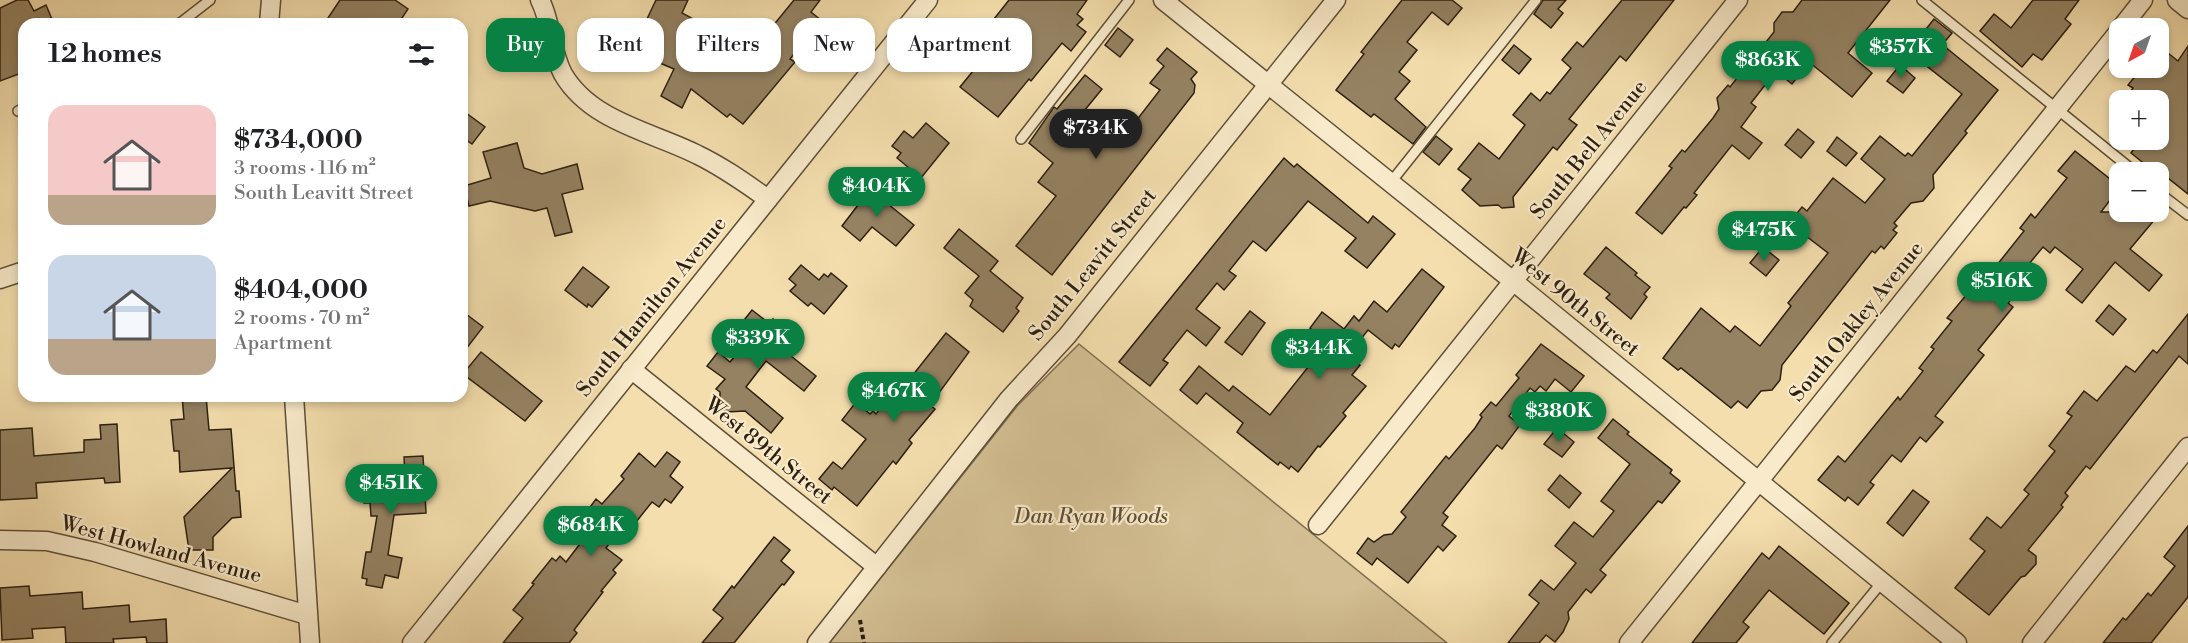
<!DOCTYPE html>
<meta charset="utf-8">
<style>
body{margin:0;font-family:"Libre Bodoni",serif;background:#f6f6f6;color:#202124;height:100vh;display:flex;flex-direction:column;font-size:22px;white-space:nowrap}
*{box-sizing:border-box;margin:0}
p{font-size:20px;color:#757577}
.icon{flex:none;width:33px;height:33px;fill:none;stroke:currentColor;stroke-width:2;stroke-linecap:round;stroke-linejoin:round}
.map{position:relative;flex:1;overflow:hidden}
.side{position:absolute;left:18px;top:18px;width:450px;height:384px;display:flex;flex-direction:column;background:#fff;border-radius:18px;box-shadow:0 3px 9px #0003}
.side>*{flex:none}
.hud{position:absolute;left:486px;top:18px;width:570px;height:54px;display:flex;gap:12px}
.needle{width:39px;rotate:220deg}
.tools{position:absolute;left:2109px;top:18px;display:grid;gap:12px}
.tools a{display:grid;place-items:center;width:60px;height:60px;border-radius:12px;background:#fff;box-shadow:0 3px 9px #0003;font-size:30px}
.price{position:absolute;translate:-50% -51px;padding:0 14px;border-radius:21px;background:#0b8043;color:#fff;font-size:20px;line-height:39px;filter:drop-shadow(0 2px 3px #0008)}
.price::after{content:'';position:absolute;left:50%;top:36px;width:18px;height:14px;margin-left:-9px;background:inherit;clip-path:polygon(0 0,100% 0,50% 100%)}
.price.selected{background:#222;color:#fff}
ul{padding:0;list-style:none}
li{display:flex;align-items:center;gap:18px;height:150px;padding:0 30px}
li span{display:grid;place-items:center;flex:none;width:168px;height:120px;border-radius:18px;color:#555}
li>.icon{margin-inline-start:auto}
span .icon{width:72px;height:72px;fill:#fffc;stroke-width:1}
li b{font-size:26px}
h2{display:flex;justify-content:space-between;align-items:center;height:72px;padding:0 30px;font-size:26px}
.tag{padding:0 21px;border-radius:18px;background:#fff;box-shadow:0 3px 9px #0003;font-size:21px;line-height:54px}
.tag.selected{background:#0b8043;color:#fff}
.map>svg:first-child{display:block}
.green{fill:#d2be92;stroke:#7f6e52;stroke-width:1.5}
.building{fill:#948262;stroke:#2c1f11;stroke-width:1.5}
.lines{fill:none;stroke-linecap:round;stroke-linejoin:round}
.service-casing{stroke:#5e4f38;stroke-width:12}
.minor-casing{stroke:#5e4f38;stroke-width:21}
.path{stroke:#2c1f11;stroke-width:4;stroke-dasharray:4.5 3;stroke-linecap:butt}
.service{stroke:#f8eaca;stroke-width:9}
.minor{stroke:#f8eaca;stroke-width:18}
.labels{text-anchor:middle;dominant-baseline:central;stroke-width:4.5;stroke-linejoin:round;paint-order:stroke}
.street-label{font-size:21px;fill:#2c1f11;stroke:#f8eaca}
.park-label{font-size:21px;font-style:italic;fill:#5e4f38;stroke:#f8eaca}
</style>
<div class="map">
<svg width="2188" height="643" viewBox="0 0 2188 643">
<rect width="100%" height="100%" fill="#f4dead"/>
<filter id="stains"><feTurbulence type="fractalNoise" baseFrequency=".00333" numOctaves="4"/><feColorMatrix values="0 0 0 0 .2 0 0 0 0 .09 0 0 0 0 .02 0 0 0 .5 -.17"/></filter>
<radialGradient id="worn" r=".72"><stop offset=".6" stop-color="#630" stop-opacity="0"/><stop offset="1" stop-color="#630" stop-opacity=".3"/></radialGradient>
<!-- green -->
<path class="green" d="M 1079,344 L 1447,643 L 829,643 L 1018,405 Z"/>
<!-- building -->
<g class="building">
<path d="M 17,0 L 28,0 L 34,11 L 46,5 L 54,24 L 24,24 L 24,72 L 0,81 L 0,8 Z"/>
<path d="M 340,0 L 395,0 L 408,9 L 398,24 L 324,24 Z"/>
<path d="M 656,0 L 688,0 L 682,13 L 719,33 L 714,43 L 741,65 L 794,0 L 820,0 L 811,12 L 821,20 L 790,59 L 795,62 L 743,124 L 730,114 L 727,117 L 691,89 L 682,108 L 661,96 L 674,69 L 636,53 L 640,43 L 637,40 Z"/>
<path d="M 1009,0 L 1087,0 L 1077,14 L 1083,19 L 1077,25 L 1086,32 L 1071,51 L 1062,43 L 1031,81 L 1029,79 L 998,117 L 960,87 L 995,44 L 982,34 Z"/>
<path d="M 1402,0 L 1452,0 L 1462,8 L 1448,25 L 1432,12 L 1407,42 L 1417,50 L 1399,72 L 1410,81 L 1395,99 L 1426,127 L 1413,144 L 1374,114 L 1371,117 L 1336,90 L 1364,54 L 1361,52 Z"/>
<path d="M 1543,0 L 1566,0 L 1558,9 L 1563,13 L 1551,28 L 1534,14 Z"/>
<path d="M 1622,0 L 1674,0 L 1626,61 L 1620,56 L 1569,119 L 1577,125 L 1557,150 L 1553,147 L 1513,197 L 1514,207 L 1502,208 L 1498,205 L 1480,206 L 1462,190 L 1471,179 L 1458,169 L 1479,143 L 1499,159 L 1525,125 L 1513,115 L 1531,93 L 1540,101 L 1547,92 L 1550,94 L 1571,68 L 1562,60 L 1577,42 L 1583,47 Z"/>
<path d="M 1802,0 L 1890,0 L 1848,53 L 1872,73 L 1852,97 L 1809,62 L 1792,84 L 1776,71 L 1751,103 L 1756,107 L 1741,127 L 1762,143 L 1749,159 L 1732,145 L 1694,193 L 1697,195 L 1686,208 L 1684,207 L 1662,234 L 1636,213 L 1672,168 L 1669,166 L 1682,150 L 1685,152 L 1713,118 L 1719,109 L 1717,98 L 1728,85 L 1730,87 L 1774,32 L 1774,23 L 1782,12 L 1793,12 Z"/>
<path d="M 2033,0 L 2079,0 L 2065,19 L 2071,24 L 2042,60 L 2033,54 L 2022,67 L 1980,31 L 1994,14 L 2011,28 Z"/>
<path d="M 1934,19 L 1952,33 L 1936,52 L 1919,38 Z"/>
<path d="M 1118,28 L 1133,40 L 1120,57 L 1105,45 Z"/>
<path d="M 1514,45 L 1531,59 L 1519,74 L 1502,60 Z"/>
<path d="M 2158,45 L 2178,61 L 2188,46 L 2188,194 L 2149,163 L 2147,166 L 2131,153 L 2141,140 L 2158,140 L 2158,100 L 2124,100 L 2133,88 L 2128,85 L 2142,68 L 2158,68 Z"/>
<path d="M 1944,46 L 1998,90 L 1965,131 L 1967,133 L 1933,175 L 1934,188 L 1923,201 L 1911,203 L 1894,223 L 1897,226 L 1893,230 L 1897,233 L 1884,249 L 1881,246 L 1875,253 L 1872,251 L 1782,365 L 1780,380 L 1772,390 L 1761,391 L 1747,408 L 1738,401 L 1731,408 L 1681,368 L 1678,370 L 1663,358 L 1701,308 L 1730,332 L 1735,326 L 1760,346 L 1791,306 L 1788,303 L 1828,253 L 1789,223 L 1802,207 L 1807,211 L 1833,178 L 1865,203 L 1885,179 L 1861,159 L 1880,136 L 1905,156 L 1908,153 L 1912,156 L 1962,94 L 1928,67 Z"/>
<path d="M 1167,48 L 1197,72 L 1191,79 L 1195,85 L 1194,93 L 1052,275 L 1016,246 L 1056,196 L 1038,182 L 1053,163 L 1029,143 L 1054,107 L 1057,109 L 1085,75 L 1102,89 L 1080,116 L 1111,141 L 1130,117 L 1136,121 L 1160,90 L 1150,83 L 1164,66 L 1157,60 Z"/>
<path d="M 1900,65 L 1915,78 L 1903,93 L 1887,81 Z"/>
<path d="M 462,110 L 485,127 L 472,144 L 462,137 Z"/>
<path d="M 926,123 L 949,143 L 921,178 L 897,158 L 901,153 L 892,146 L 904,131 L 913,138 Z"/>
<path d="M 1798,129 L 1814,142 L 1801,158 L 1785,145 Z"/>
<path d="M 1436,136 L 1452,149 L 1439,165 L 1423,152 Z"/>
<path d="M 1837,137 L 1857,153 L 1846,166 L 1827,151 Z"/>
<path d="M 517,143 L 524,168 L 542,174 L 577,164 L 583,189 L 562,194 L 572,232 L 555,236 L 547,208 L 535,211 L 490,201 L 469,206 L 464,186 L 491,178 L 483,152 Z"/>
<path d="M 2075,151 L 2120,187 L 2101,212 L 2147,212 L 2156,218 L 2130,249 L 2162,275 L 2149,291 L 2115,262 L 2082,303 L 2066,290 L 2083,269 L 2055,247 L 2050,253 L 2043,247 L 2019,276 L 2026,281 L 2008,303 L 2013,307 L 1978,350 L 1984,355 L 1935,416 L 1943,422 L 1926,442 L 1920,437 L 1901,462 L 1892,455 L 1870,482 L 1874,485 L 1858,505 L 1848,497 L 1845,501 L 1818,480 L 1838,456 L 1845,462 L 1898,397 L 1900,400 L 1923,371 L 1919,368 L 1934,349 L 1931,347 L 1952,321 L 1947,318 L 1973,287 L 1977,290 L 2024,231 L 2020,228 L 2031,214 L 2035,218 L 2067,178 L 2058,171 Z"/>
<path d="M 1284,158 L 1294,167 L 1297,164 L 1368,223 L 1373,216 L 1395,234 L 1367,268 L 1345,251 L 1356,238 L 1308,201 L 1266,251 L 1253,241 L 1229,271 L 1236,276 L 1224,290 L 1217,283 L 1196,309 L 1220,328 L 1206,346 L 1187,330 L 1163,360 L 1168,363 L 1150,386 L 1119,362 Z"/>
<path d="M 874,184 L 887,195 L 883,200 L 914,225 L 896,246 L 872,227 L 860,241 L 842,226 Z"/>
<path d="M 959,229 L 998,261 L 990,271 L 1023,298 L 1016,308 L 1019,311 L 1003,332 L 970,306 L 973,300 L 965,293 L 979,276 L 944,248 Z"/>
<path d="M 1606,247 L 1637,273 L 1635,275 L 1650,287 L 1644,294 L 1647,297 L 1631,319 L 1606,298 L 1610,294 L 1584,274 Z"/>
<path d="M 1763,247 L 1779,260 L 1766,276 L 1750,263 Z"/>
<path d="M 801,265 L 819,280 L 824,274 L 828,277 L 831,273 L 847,286 L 824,314 L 811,303 L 808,306 L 790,291 L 796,285 L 789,279 Z"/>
<path d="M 583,267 L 609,287 L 592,307 L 588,304 L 587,307 L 565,290 Z"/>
<path d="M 1422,269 L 1444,287 L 1399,347 L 1395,344 L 1392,349 L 1368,330 L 1348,355 L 1360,365 L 1352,375 L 1366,386 L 1343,413 L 1346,416 L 1320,447 L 1318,446 L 1298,472 L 1291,466 L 1289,469 L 1280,462 L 1278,465 L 1237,432 L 1243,423 L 1206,393 L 1197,404 L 1180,390 L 1199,366 L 1229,391 L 1233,386 L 1270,415 L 1328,342 L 1310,328 L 1322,312 L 1344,329 L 1354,316 L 1359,321 L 1374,301 L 1387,312 Z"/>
<path d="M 2109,305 L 2126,319 L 2113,335 L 2096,321 Z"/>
<path d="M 752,310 L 770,324 L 773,319 L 792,335 L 781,348 L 816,376 L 804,391 L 766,361 L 746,387 L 783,418 L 771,433 L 745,411 L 726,412 L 720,406 L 720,392 L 716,389 L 725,379 L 707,366 L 718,352 L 730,362 L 753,334 L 741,324 Z"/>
<path d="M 462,311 L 483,327 L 462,354 Z"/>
<path d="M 1250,311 L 1265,323 L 1242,355 L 1225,342 Z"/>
<path d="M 2188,314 L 2188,364 L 2179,356 L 2090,469 L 2086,466 L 2065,493 L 2068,496 L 2061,505 L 2063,507 L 2028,550 L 2036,556 L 2036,564 L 2025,576 L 2021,577 L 1989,615 L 1955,588 L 1985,551 L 1970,539 L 1987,517 L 2001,528 L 2029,494 L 2024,490 L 2055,451 L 2049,446 L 2072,416 L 2067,413 L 2084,391 L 2097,401 L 2126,366 L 2135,372 L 2153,350 L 2157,353 Z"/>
<path d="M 946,333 L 969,352 L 930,405 L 935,409 L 909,440 L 912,443 L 896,464 L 893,461 L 857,506 L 834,487 L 832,490 L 819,479 L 833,462 L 842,469 L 866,439 L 842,420 L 856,402 L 870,414 L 873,411 L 876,414 L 902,382 L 905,385 Z"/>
<path d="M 1541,344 L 1584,376 L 1571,392 L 1555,379 L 1546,391 L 1540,386 L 1535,392 L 1530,388 L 1509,416 L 1520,425 L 1502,449 L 1497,445 L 1443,513 L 1448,517 L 1442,525 L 1456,536 L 1443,551 L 1438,546 L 1408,583 L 1377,558 L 1372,565 L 1357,553 L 1368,538 L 1374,542 L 1384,535 L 1392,534 L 1406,517 L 1401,512 L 1446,456 L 1449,459 L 1475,428 L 1482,417 L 1480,415 L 1491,402 L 1496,406 L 1519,378 L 1516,375 Z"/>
<path d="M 481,352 L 542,401 L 525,421 L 463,374 Z"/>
<path d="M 182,396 L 206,396 L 209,430 L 231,429 L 236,491 L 239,491 L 241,517 L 232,518 L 213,537 L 213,550 L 189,550 L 184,517 L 232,468 L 180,472 L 179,451 L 174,451 L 171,420 L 184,419 Z"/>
<path d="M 1613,419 L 1629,432 L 1627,434 L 1672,470 L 1670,473 L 1680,481 L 1662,503 L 1658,501 L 1600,570 L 1606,575 L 1591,593 L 1586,589 L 1568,612 L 1569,619 L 1563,632 L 1555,642 L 1546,635 L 1539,643 L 1508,643 L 1539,603 L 1529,595 L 1541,580 L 1554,590 L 1576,563 L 1555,546 L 1574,522 L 1593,537 L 1614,511 L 1601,501 L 1630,464 L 1598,438 Z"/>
<path d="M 117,424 L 120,482 L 105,483 L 104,478 L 36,483 L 37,498 L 0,500 L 0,430 L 32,428 L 34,456 L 84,452 L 84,440 L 101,439 L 100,425 Z"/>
<path d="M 1557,428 L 1574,442 L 1562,457 L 1544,444 Z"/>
<path d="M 667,452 L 680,462 L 670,476 L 683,487 L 671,503 L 665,499 L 659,507 L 652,502 L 632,527 L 625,522 L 606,548 L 622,560 L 613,570 L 616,573 L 601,591 L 603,592 L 574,630 L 577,633 L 569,643 L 503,643 L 523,618 L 513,610 L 534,584 L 532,583 L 552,558 L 556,561 L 560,556 L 566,562 L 596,523 L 585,514 L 596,499 L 602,504 L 624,479 L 621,476 L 639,453 L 655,467 Z"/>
<path d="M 423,456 L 426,513 L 394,515 L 388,555 L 402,558 L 398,578 L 385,575 L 382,588 L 366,585 L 367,579 L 362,578 L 366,552 L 371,552 L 377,516 L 371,516 L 370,503 L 364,503 L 363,496 L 358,496 L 357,479 L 405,476 L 404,457 Z"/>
<path d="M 1560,475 L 1581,493 L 1569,508 L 1548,490 Z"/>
<path d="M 1913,490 L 1929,502 L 1903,536 L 1887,523 Z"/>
<path d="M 2188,526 L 2188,597 L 2151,643 L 2103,643 L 2123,618 L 2126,620 L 2148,593 L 2151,596 L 2175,566 L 2164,557 Z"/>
<path d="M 774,537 L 790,550 L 781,561 L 794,572 L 784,585 L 782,584 L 734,643 L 702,643 L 723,618 L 713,610 L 732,586 L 734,588 Z"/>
<path d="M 1779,546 L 1849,603 L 1824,634 L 1769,590 L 1743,622 L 1749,627 L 1736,643 L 1692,643 L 1762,553 L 1769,559 Z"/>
<path d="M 29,586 L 30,596 L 82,592 L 83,609 L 129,605 L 130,622 L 166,619 L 167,643 L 147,643 L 146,637 L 113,639 L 114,643 L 66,643 L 65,627 L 32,629 L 33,638 L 2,640 L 0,588 Z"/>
</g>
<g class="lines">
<defs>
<g id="service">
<path d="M 1922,0 L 2135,172"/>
<path d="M 179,24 L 210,0"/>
<path d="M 18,111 L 24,108"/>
<path d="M 1021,139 L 1129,0"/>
<path d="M 1391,182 L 1536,0"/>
<path d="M 2158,192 L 2188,215"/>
<path d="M 1832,643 L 1882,582"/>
</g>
<g id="minor">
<path d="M 540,0 C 552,23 550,50 563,74 C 591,122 653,132 698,155 C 723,167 745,183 768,199"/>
<path d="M 1163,0 L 1513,281 L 1957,643"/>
<path d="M 2177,0 L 2188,9"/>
<path d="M 269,24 L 271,0"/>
<path d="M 2121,28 L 2143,0"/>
<path d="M 0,279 L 24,271"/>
<path d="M 631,369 L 877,567"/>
<path d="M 294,396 L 310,643"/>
<path d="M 1318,525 L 1738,0"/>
<path d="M 0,540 L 47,541 L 95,552 L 307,615"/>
<path d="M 412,643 L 928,0"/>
<path d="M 817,643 L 1009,399 L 1067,336 L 1336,0"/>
<path d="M 1629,643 L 2120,30"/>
<path d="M 2032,643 L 2188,447"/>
</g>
</defs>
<!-- service casing -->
<use href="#service" class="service-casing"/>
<!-- minor casing -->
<use href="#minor" class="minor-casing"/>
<!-- path -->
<path class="path" d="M 860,620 L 864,643"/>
<!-- service -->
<use href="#service" class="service"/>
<!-- minor -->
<use href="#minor" class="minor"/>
</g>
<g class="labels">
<!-- street labels -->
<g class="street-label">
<text transform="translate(1589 150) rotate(-51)">South Bell Avenue</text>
<text transform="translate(1093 265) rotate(-51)">South Leavitt Street</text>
<text transform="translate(1575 303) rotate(39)">West 90th Street</text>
<text transform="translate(652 307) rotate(-51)">South Hamilton Avenue</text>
<text transform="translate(1857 322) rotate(-51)">South Oakley Avenue</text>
<text transform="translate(768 451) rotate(39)">West 89th Street</text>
<text transform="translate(161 550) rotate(15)">West Howland Avenue</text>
</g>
<!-- park labels -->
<g class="park-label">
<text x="1091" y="517">Dan Ryan Woods</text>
</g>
</g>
<rect width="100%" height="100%" filter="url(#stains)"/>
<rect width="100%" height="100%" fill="url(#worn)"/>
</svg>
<div class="tools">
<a><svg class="needle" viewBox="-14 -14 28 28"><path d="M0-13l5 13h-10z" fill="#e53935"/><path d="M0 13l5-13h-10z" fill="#757577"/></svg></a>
<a>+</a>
<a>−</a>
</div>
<b class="price" style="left:1901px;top:79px">$357K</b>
<b class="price" style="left:1768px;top:92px">$863K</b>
<b class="price selected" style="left:1096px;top:160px">$734K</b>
<b class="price" style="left:877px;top:218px">$404K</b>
<b class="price" style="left:1764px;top:262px">$475K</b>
<b class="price" style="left:2002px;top:313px">$516K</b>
<b class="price" style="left:758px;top:370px">$339K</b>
<b class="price" style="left:1319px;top:380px">$344K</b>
<b class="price" style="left:894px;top:423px">$467K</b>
<b class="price" style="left:1559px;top:443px">$380K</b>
<b class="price" style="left:391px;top:515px">$451K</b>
<b class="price" style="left:591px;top:557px">$684K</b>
<div class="hud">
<a class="tag selected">Buy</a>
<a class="tag">Rent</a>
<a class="tag">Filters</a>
<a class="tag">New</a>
<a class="tag">Apartment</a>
</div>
<section class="side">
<h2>12 homes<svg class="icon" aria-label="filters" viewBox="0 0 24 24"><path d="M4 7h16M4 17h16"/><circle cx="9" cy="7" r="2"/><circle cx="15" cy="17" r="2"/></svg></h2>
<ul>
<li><span style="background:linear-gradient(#f6c9c9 75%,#b9a48a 0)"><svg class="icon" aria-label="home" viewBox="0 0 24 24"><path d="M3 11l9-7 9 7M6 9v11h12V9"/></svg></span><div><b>$734,000</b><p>3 rooms · 116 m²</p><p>South Leavitt Street</p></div></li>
<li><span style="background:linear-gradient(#c9d6e8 70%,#b9a48a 0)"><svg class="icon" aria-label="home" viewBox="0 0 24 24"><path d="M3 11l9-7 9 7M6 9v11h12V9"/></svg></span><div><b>$404,000</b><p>2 rooms · 70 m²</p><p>Apartment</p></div></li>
</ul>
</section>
</div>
